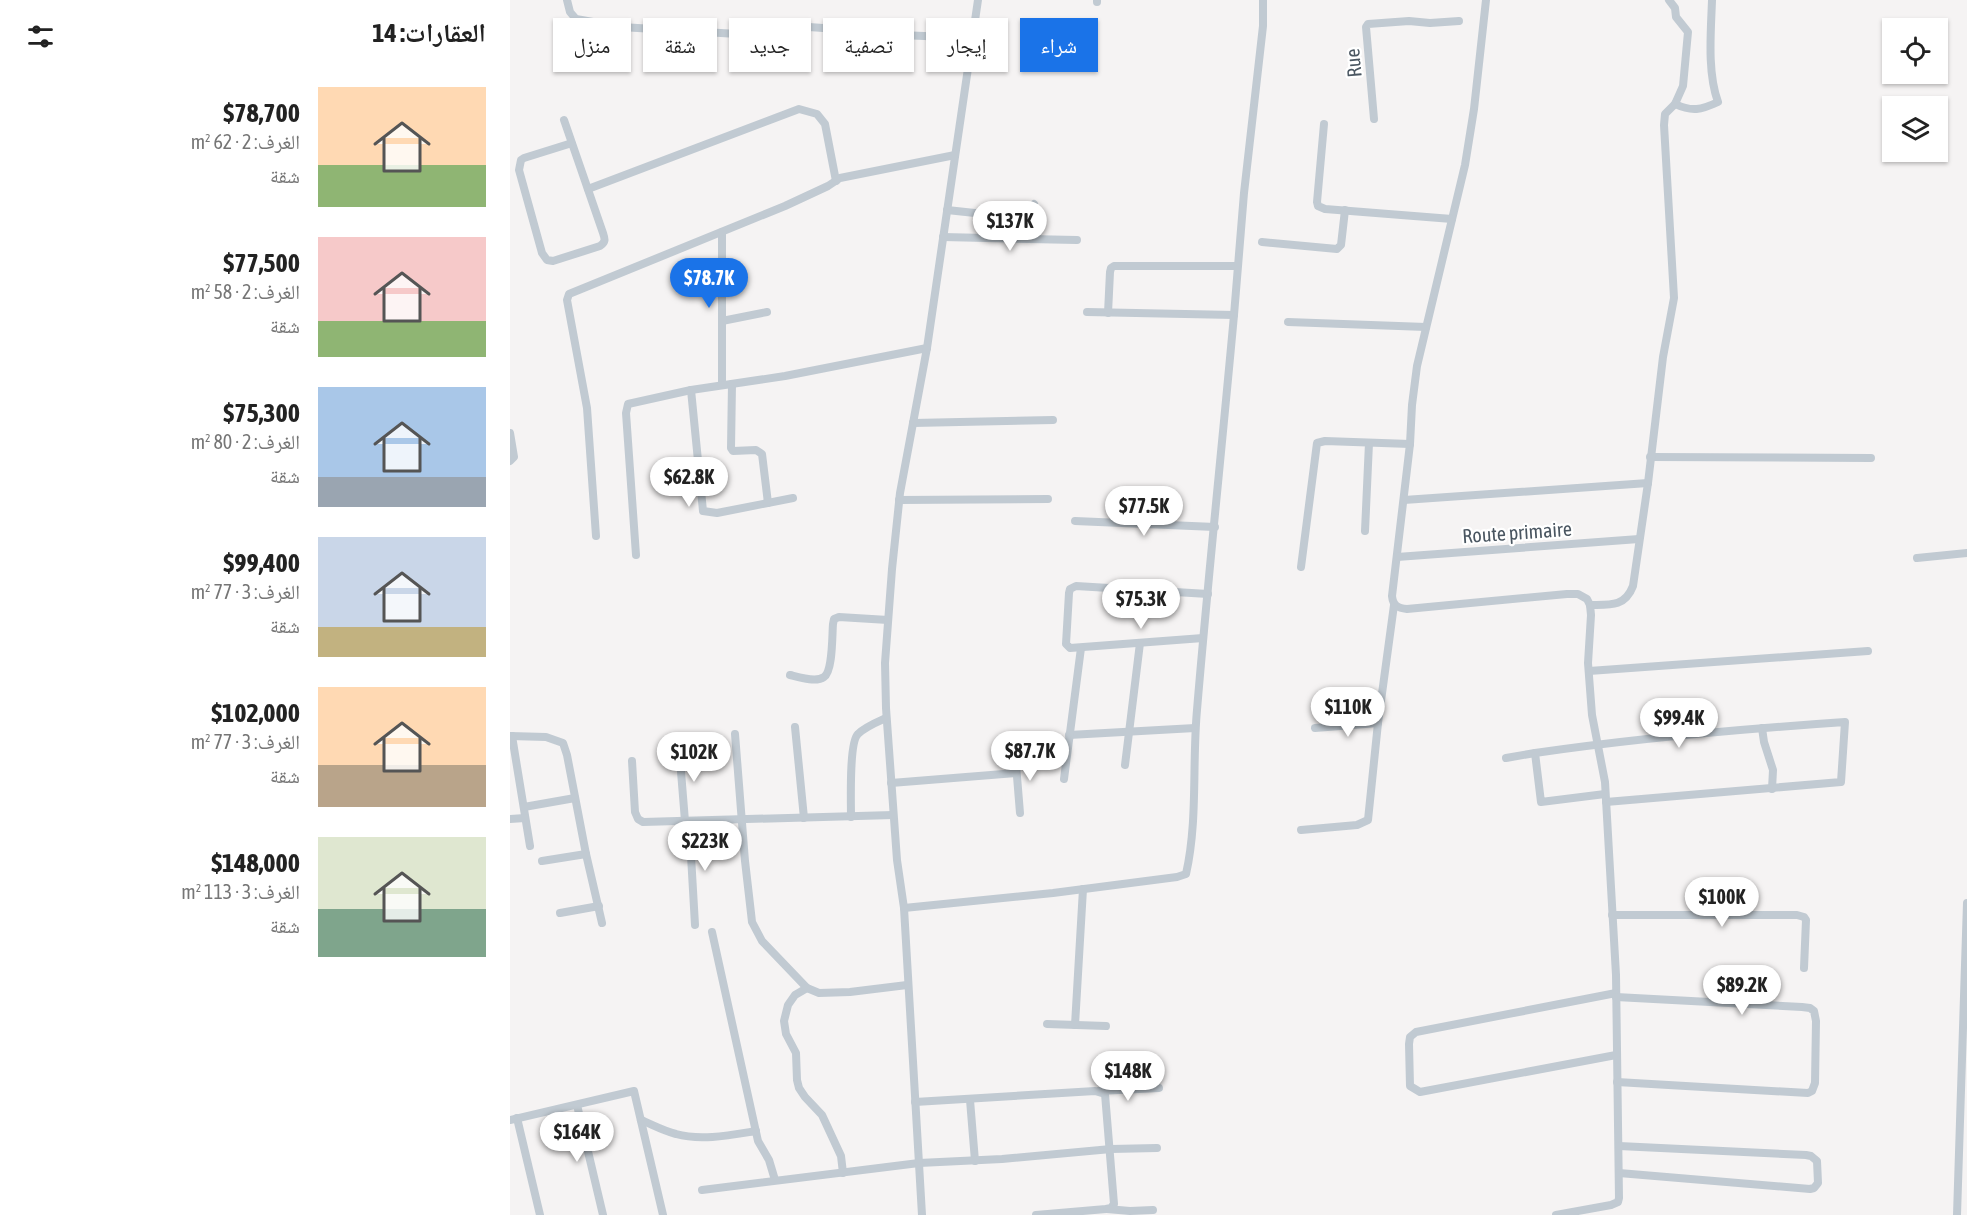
<!DOCTYPE html>
<html lang="ar">
<meta charset="utf-8">
<style>
body{margin:0;font-family:"Asap Condensed","Noto Naskh Arabic",sans-serif;background:#f2f2f2;color:#222;direction:rtl;height:100vh;display:flex;flex-direction:column;font-size:22px;white-space:nowrap}
*{box-sizing:border-box;margin:0}
p{font-size:20px;color:#767676}
.icon{flex:none;width:33px;height:33px;fill:none;stroke:currentColor;stroke-width:2;stroke-linecap:round;stroke-linejoin:round}
.map{position:relative;flex:1;overflow:hidden;direction:ltr}
.sheet{display:flex;flex-direction:column;background:#fff;width:510px}
.sheet>*{flex:none}
.guide{position:absolute;left:18px;top:18px;width:570px;height:54px;direction:rtl;display:flex;gap:12px}
.tools{position:absolute;left:1372px;top:18px;display:grid;gap:12px}
.tools a{display:grid;place-items:center;width:66px;height:66px;border-radius:0px;background:#fff;box-shadow:0 2px 4px #0004;font-size:30px}
.price{position:absolute;translate:-50% -51px;padding:0 14px;border-radius:21px;background:#fff;color:#222;font-size:20px;line-height:39px;filter:drop-shadow(0 2px 3px #0008)}
.price::after{content:'';position:absolute;left:50%;top:36px;width:18px;height:14px;margin-left:-9px;background:inherit;clip-path:polygon(0 0,100% 0,50% 100%)}
.price.active{background:#1a73e8;color:#fff}
ul{padding:0;list-style:none}
li{display:flex;align-items:center;gap:18px;height:150px;padding:0 24px}
li span{display:grid;place-items:center;flex:none;width:168px;height:120px;border-radius:0px;color:#555}
li>.icon{margin-inline-start:auto}
span .icon{width:72px;height:72px;fill:#fffc;stroke-width:1}
li b{font-size:26px}
h2{display:flex;justify-content:space-between;align-items:center;height:72px;padding:0 24px;font-size:26px}
.tag{padding:0 21px;border-radius:0px;background:#fff;box-shadow:0 2px 4px #0004;font-size:21px;line-height:54px}
.tag.active{background:#1a73e8;color:#fff}
main{display:flex;flex:1;min-height:0}
.map>svg:first-child{display:block}
.lines{fill:none;stroke-linecap:round;stroke-linejoin:round}
.minor{stroke:#c1cad2;stroke-width:8}
.labels{text-anchor:middle;dominant-baseline:central;stroke-width:4.5;stroke-linejoin:round;paint-order:stroke}
.street-label{font-size:20px;fill:#4a5661;stroke:#fff}
</style>
<main>
<div class="map">
<svg width="1457" height="1215" viewBox="0 0 1457 1215">
<rect width="100%" height="100%" fill="#f5f3f3"/>
<g class="lines">
<!-- minor -->
<g class="minor">
<path d="M 57,0 L 60,12 L 66,19 L 111,27 L 244,35 L 270,33 L 299,27 L 313,28 L 347,37 L 365,34 L 463,38"/>
<path d="M 976,0 L 964,109 L 955,165 L 907,366 L 902,405 L 900,444 L 882,596 C 883,606 888,608 897,609 L 1057,594 L 1068,594 L 1077,599 L 1080,605 L 1081,615 L 1078,663 L 1082,715 L 1095,782 L 1106,975 L 1109,1198 L 1108,1202 L 1101,1205 L 1046,1215"/>
<path d="M 587,2 L 587,0"/>
<path d="M 1165,104 C 1182,112 1191,110 1208,102 C 1197,72 1201,31 1202,0"/>
<path d="M 864,119 L 856,27 L 858,24 L 899,21 L 920,23 L 949,21"/>
<path d="M 54,120 C 67,158 80,195 93,233 C 95,239 96,242 90,246 L 43,261 L 37,260 L 32,253 L 9,170 L 11,160 L 14,158 L 62,143"/>
<path d="M 814,124 L 807,202 L 808,206 L 815,209 L 942,219"/>
<path d="M 78,189 L 289,109 L 307,114 L 315,124 L 326,181"/>
<path d="M 437,210 L 502,217 L 511,215 L 524,204"/>
<path d="M 433,237 L 567,240"/>
<path d="M 752,242 L 827,249 L 831,245 L 835,210"/>
<path d="M 577,312 L 724,315"/>
<path d="M 598,313 L 600,272 L 601,268 L 604,266 L 727,266"/>
<path d="M 212,321 L 257,312"/>
<path d="M 778,322 L 916,327"/>
<path d="M 222,384 L 221,448 L 223,451 L 246,450 L 252,454 L 258,503"/>
<path d="M 212,385 L 212,232"/>
<path d="M 181,390 L 193,511 L 207,513 L 283,498"/>
<path d="M 403,423 L 543,420"/>
<path d="M 0,433 L 4,457 L 0,461"/>
<path d="M 1140,457 L 1361,458"/>
<path d="M 389,500 L 538,499"/>
<path d="M 894,500 L 1138,483"/>
<path d="M 565,521 L 705,527"/>
<path d="M 855,531 L 859,443"/>
<path d="M 86,536 L 77,408 L 57,300 L 59,294 L 275,206 L 318,186 L 330,178 L 445,155"/>
<path d="M 126,555 L 116,413 L 118,404 L 181,390 L 275,376 L 417,348"/>
<path d="M 887,557 L 1129,539"/>
<path d="M 1407,558 L 1457,553"/>
<path d="M 791,567 L 807,443 L 815,441 L 900,444"/>
<path d="M 1080,605 C 1100,605 1115,607 1123,586 L 1138,483 L 1153,357 L 1164,298 L 1154,125 L 1155,114 L 1165,104 L 1173,86 L 1178,32 L 1166,17 L 1165,8 L 1159,0"/>
<path d="M 693,638 L 560,648 L 556,644 L 559,593 L 560,589 L 566,586 L 698,594"/>
<path d="M 1079,671 L 1358,651"/>
<path d="M 280,675 C 288,677 306,683 314,677 C 323,671 322,635 323,624 L 324,619 L 329,617 L 378,620"/>
<path d="M 285,727 L 294,818"/>
<path d="M 805,728 L 868,723"/>
<path d="M 1252,728 L 1254,742 L 1263,770 L 1262,789"/>
<path d="M 225,734 L 235,861 L 241,913 L 242,922 L 252,941 L 297,988 L 309,993 L 340,992 L 397,985"/>
<path d="M 559,735 L 685,728"/>
<path d="M 0,736 L 36,737 L 53,743 L 57,755 L 76,854 L 92,923"/>
<path d="M 2,736 L 20,846"/>
<path d="M 169,747 L 175,821"/>
<path d="M 505,752 L 510,813"/>
<path d="M 996,758 L 1025,753"/>
<path d="M 122,761 L 125,812 L 128,819 L 133,822 L 383,815"/>
<path d="M 615,765 L 630,643"/>
<path d="M 554,779 L 571,648"/>
<path d="M 381,783 L 506,773"/>
<path d="M 1095,794 L 1031,802 L 1025,753 C 1128,738 1232,729 1335,722 L 1331,782 L 1096,802"/>
<path d="M 14,807 L 65,798"/>
<path d="M 341,817 C 341,802 339,742 348,734 C 355,727 367,722 376,718"/>
<path d="M 0,819 L 15,818"/>
<path d="M 179,821 L 185,925"/>
<path d="M 791,830 L 847,825 L 858,820 L 868,723 L 884,605"/>
<path d="M 32,861 L 76,854"/>
<path d="M 394,908 L 543,893 L 667,877 L 676,874 C 688,821 682,764 687,710 C 698,578 712,447 724,315 L 734,193 L 753,26 L 753,0"/>
<path d="M 50,913 L 89,906"/>
<path d="M 1102,915 L 1287,915 L 1294,917 L 1296,920 L 1294,968"/>
<path d="M 202,932 L 248,1141 L 259,1160 L 265,1180"/>
<path d="M 297,988 L 285,995 L 278,1005 L 274,1021 L 276,1034 L 286,1053 L 287,1080 L 289,1088 L 295,1097 L 312,1115 L 331,1156 L 333,1173"/>
<path d="M 1106,993 L 906,1032 L 900,1037 L 899,1044 L 900,1086 L 910,1092 L 1106,1055"/>
<path d="M 1106,997 L 1292,1007 L 1300,1008 L 1304,1011 L 1306,1021 L 1305,1083 L 1302,1091 L 1298,1093 L 1107,1082"/>
<path d="M 537,1024 L 596,1026"/>
<path d="M 565,1025 L 573,889"/>
<path d="M 589,1091 L 649,1088"/>
<path d="M 460,1100 L 465,1161"/>
<path d="M 405,1102 L 585,1091 L 595,1094 L 604,1204 L 601,1208 L 596,1209 L 526,1215"/>
<path d="M 67,1105 L 93,1215"/>
<path d="M 7,1118 L 30,1215"/>
<path d="M 0,1120 L 124,1091 L 153,1215"/>
<path d="M 131,1120 C 143,1125 154,1131 166,1134 C 191,1141 221,1135 246,1131"/>
<path d="M 1109,1146 L 1296,1155 L 1301,1156 L 1307,1161 L 1308,1183 L 1304,1188 L 1300,1189 L 1109,1173"/>
<path d="M 192,1190 L 409,1163 L 492,1159 L 601,1149 L 647,1148"/>
<path d="M 597,1209 L 620,1211 L 643,1210"/>
<path d="M 412,1215 L 394,908 L 387,860 L 376,708 L 375,663 L 382,569 L 390,493 L 417,348 L 468,0"/>
<path d="M 1447,1215 L 1457,903"/>
</g>
</g>
<g class="labels">
<!-- street labels -->
<g class="street-label">
<text transform="translate(843 63) rotate(-95)">Rue</text>
<text transform="translate(1007 532) rotate(-4)">Route primaire</text>
</g>
</g>
</svg>
<div class="tools">
<a><svg class="icon" aria-label="locate" viewBox="0 0 24 24"><circle cx="12" cy="12" r="6"/><path d="M12 2v4M12 18v4M2 12h4M18 12h4"/></svg></a>
<a><svg class="icon" aria-label="layers" viewBox="0 0 24 24"><path d="M12 4l9 5-9 5-9-5zM3 14l9 5 9-5"/></svg></a>
</div>
<b class="price" style="left:500px;top:252px">$137K</b>
<b class="price active" style="left:199px;top:309px">$78.7K</b>
<b class="price" style="left:179px;top:508px">$62.8K</b>
<b class="price" style="left:634px;top:537px">$77.5K</b>
<b class="price" style="left:631px;top:630px">$75.3K</b>
<b class="price" style="left:838px;top:738px">$110K</b>
<b class="price" style="left:1169px;top:749px">$99.4K</b>
<b class="price" style="left:520px;top:782px">$87.7K</b>
<b class="price" style="left:184px;top:783px">$102K</b>
<b class="price" style="left:195px;top:872px">$223K</b>
<b class="price" style="left:1212px;top:928px">$100K</b>
<b class="price" style="left:1232px;top:1016px">$89.2K</b>
<b class="price" style="left:618px;top:1102px">$148K</b>
<b class="price" style="left:67px;top:1163px">$164K</b>
<div class="guide">
<a class="tag active">شراء</a>
<a class="tag">إيجار</a>
<a class="tag">تصفية</a>
<a class="tag">جديد</a>
<a class="tag">شقة</a>
<a class="tag">منزل</a>
</div>
</div>
<section class="sheet">
<h2>العقارات: 14<svg class="icon" aria-label="filters" viewBox="0 0 24 24"><path d="M4 7h16M4 17h16"/><circle cx="9" cy="7" r="2"/><circle cx="15" cy="17" r="2"/></svg></h2>
<ul>
<li><span style="background:linear-gradient(#ffd9b3 65%,#8fb573 0)"><svg class="icon" aria-label="home" viewBox="0 0 24 24"><path d="M3 11l9-7 9 7M6 9v11h12V9"/></svg></span><div><b>$78,700</b><p>الغرف: 2 · 62 m²</p><p>شقة</p></div></li>
<li><span style="background:linear-gradient(#f6c9c9 70%,#8fb573 0)"><svg class="icon" aria-label="home" viewBox="0 0 24 24"><path d="M3 11l9-7 9 7M6 9v11h12V9"/></svg></span><div><b>$77,500</b><p>الغرف: 2 · 58 m²</p><p>شقة</p></div></li>
<li><span style="background:linear-gradient(#a9c7e8 75%,#9aa5b1 0)"><svg class="icon" aria-label="home" viewBox="0 0 24 24"><path d="M3 11l9-7 9 7M6 9v11h12V9"/></svg></span><div><b>$75,300</b><p>الغرف: 2 · 80 m²</p><p>شقة</p></div></li>
<li><span style="background:linear-gradient(#c9d6e8 75%,#c2b280 0)"><svg class="icon" aria-label="home" viewBox="0 0 24 24"><path d="M3 11l9-7 9 7M6 9v11h12V9"/></svg></span><div><b>$99,400</b><p>الغرف: 3 · 77 m²</p><p>شقة</p></div></li>
<li><span style="background:linear-gradient(#ffd9b3 65%,#b9a48a 0)"><svg class="icon" aria-label="home" viewBox="0 0 24 24"><path d="M3 11l9-7 9 7M6 9v11h12V9"/></svg></span><div><b>$102,000</b><p>الغرف: 3 · 77 m²</p><p>شقة</p></div></li>
<li><span style="background:linear-gradient(#dfe7d0 60%,#7fa58c 0)"><svg class="icon" aria-label="home" viewBox="0 0 24 24"><path d="M3 11l9-7 9 7M6 9v11h12V9"/></svg></span><div><b>$148,000</b><p>الغرف: 3 · 113 m²</p><p>شقة</p></div></li>
</ul>
</section>
</main>
